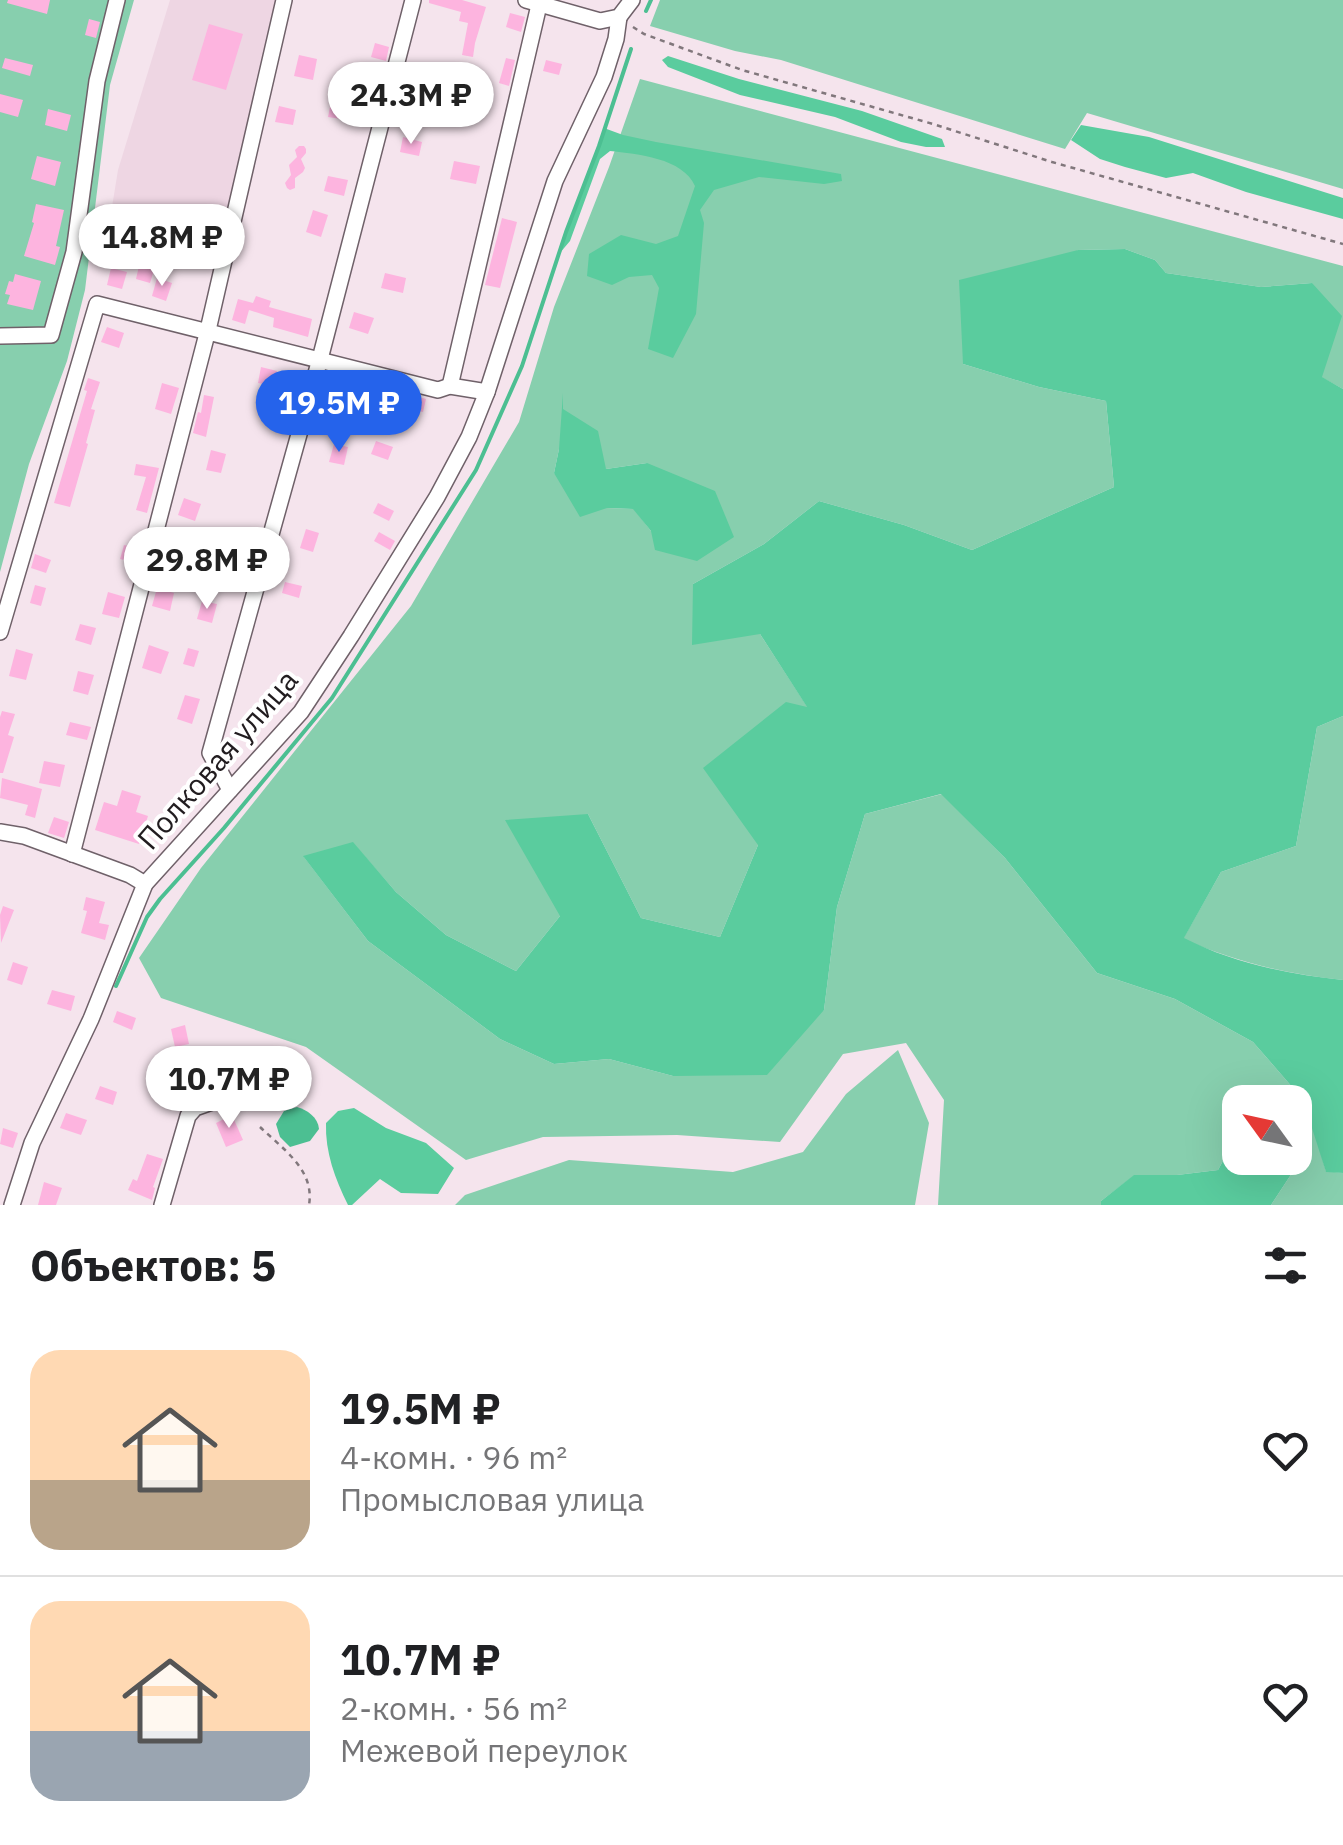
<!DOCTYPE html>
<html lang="ru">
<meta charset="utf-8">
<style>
body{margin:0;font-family:"IBM Plex Sans",sans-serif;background:#f2f2f2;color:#202124;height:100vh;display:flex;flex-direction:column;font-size:38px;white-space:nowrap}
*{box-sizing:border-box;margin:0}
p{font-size:32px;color:#757577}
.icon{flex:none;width:55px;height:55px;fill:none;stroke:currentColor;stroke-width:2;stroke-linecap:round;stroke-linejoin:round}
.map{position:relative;height:1205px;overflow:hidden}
.side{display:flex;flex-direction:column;background:#fff;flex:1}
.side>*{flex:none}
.needle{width:65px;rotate:303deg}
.controls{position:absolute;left:1222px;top:1085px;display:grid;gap:20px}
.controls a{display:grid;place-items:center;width:90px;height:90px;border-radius:20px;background:#fff;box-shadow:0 10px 40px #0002;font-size:50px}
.price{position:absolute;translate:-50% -85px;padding:0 22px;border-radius:35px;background:#fff;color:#222;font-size:32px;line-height:65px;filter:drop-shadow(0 2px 5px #0008)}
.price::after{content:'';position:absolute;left:50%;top:60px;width:30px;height:22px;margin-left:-15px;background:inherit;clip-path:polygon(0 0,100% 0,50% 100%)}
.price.current{background:#2563eb;color:#fff}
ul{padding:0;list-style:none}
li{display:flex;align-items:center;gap:30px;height:250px;padding:0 30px}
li+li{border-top:2px solid #e0e0e0}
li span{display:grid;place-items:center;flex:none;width:280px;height:200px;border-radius:30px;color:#555}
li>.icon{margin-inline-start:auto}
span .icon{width:120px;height:120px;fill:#fffc;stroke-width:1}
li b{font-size:42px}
h2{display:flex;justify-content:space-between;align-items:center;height:120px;padding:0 30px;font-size:42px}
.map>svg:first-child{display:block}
.built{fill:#eed6e3}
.green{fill:#87cfae;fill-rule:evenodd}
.forest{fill:#5acc9e}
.water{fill:#4cbf92}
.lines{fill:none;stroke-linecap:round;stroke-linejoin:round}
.stream{stroke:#4cbf92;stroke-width:4}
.building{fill:#fdb4df}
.street-casing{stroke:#6f6169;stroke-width:18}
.path{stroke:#81777c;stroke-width:2.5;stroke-dasharray:5 5;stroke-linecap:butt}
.street{stroke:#fff;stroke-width:15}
.labels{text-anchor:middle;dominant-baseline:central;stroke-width:8;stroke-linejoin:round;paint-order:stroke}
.street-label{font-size:30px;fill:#211c1f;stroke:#fff}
</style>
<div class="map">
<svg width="1343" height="1205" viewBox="0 0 1343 1205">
<rect width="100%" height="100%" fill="#f5e4ed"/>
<!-- built -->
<path class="built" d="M 170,0 L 282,0 L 212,268 L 106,244 L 118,170 Z"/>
<!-- green -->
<g class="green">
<path d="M 0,0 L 134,0 L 110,85 L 85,290 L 67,361 L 29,464 L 0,572 Z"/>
<path d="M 660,0 L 1343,0 L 1343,189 L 1087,113 L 1065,149 L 781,60 L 735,51 L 650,26 Z"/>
<path d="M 640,79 L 1343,266 L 1343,389 L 1321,377 L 1312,283 L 1261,287 L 1166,273 L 1155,260 L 1125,249 L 1078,250 L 963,364 L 1039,387 L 1106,401 L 1114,487 L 972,550 L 904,525 L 819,501 L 764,544 L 693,584 L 760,634 L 808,708 L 758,845 L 720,937 L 641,918 L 588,814 L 560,916 L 516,971 L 446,935 L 396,892 L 353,843 L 304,857 L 368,941 L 500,1039 L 554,1064 L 609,1059 L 673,1076 L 824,1010 L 837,907 L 865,814 L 942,794 L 1005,858 L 1097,973 L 1175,999 L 1253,1042 L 1306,1103 L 1326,1171 L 1343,1173 L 1343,1205 L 1271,1205 L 1294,1170 L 1311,1124 L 1295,1112 L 1295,1102 L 1281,1102 L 1276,1099 L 1271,1102 L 1240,1102 L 1240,1129 L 1218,1170 L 1177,1175 L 1135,1175 L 1101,1201 L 1101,1205 L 938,1205 L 944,1100 L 906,1043 L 843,1054 L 780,1142 L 677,1135 L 543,1137 L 466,1160 L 306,1047 L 161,998 L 139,958 L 201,868 L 411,606 L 519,422 L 554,307 L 609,167 ZM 559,449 L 606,469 L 647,463 L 651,531 L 634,509 L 607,508 L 554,473 Z"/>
<path d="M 1343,716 L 1343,980 C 1285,974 1237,962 1183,939 L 1221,872 L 1296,846 L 1317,727 Z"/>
<path d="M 898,1050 L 929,1123 L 915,1205 L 455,1205 L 465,1195 L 569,1160 L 733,1172 L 803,1152 L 846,1094 Z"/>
</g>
<!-- forest -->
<g class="forest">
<path d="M 668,56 L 739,79 L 862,111 L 942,139 L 945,147 L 926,147 L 901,142 L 835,117 L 740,95 L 668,67 L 662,60 Z"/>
<path d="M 1081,125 L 1149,137 L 1343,198 L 1343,219 L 1246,192 L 1193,173 L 1166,178 L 1125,167 L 1100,159 L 1071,140 Z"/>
<path d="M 604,128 L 623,135 L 656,142 L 841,174 L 842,181 L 824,184 L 759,177 L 714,190 L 700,210 L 704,223 L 696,314 L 673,358 L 648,349 L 659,288 L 652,275 L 629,277 L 612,285 L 587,276 L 589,254 L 621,235 L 656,244 L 678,236 L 695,186 C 683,158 637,154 610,151 L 600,159 L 570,241 L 559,254 Z"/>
<path d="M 1125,249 L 1155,260 L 1166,273 L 1261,287 L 1312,283 L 1342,316 L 1322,377 L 1343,389 L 1343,716 L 1317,727 L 1296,846 L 1221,872 L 1184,938 C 1233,963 1288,974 1343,980 L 1343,1173 L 1326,1172 L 1311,1125 L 1294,1170 L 1271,1205 L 1101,1205 L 1101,1201 L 1134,1175 L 1177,1175 L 1218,1170 L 1240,1129 L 1240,1158 L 1295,1158 L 1295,1112 L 1311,1122 L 1306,1103 L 1253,1042 L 1175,999 L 1097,973 L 1005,858 L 941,794 L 865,814 L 837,907 L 824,1010 L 767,1075 L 673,1076 L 609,1059 L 554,1064 L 500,1039 L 368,941 L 303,856 L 353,842 L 396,892 L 446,935 L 516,971 L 560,916 L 505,820 L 588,814 L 641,918 L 720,937 L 758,845 L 703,768 L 786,702 L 807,707 L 760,634 L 692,645 L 693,584 L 764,544 L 819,501 L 904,525 L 972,550 L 1114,487 L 1106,401 L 1039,387 L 963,364 L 959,280 L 1078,250 Z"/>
<path d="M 563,393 L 563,409 L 598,431 L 606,469 L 647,463 L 715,491 L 734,537 L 697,561 L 655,550 L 651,531 L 633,509 L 607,508 L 580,517 L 554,473 L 559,449 Z"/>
<path d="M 354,1108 L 386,1128 L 426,1143 L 454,1168 L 438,1194 L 401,1193 L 380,1179 L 352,1205 L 348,1205 C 335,1179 325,1152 326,1123 L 338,1111 Z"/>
</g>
<!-- water -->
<path class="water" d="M 297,1107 C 307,1110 318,1117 319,1129 L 310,1141 L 290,1147 L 280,1137 L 276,1124 L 284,1111 Z"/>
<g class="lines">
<!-- stream -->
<g class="stream">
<path d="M 646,11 L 651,0"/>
<path d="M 116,986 L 147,917 L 160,899 L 224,828 L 332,698 L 476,470 L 522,366 L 566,232 L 599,146 L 631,49"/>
</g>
</g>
<!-- building -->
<g class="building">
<path d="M 8,0 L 50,0 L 47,14 L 7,3 Z"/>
<path d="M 429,0 L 462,0 L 486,7 L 475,43 L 473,57 L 462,55 L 468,23 L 459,21 L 461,12 L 429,3 Z"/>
<path d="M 510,13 L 525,17 L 521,32 L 506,27 Z"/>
<path d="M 89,19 L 100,22 L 96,38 L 85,35 Z"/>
<path d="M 209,24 L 243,34 L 226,90 L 192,80 Z"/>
<path d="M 375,43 L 389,47 L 386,61 L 371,57 Z"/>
<path d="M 299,55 L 317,59 L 313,80 L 294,76 Z"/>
<path d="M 5,58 L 33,65 L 30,76 L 2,68 Z"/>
<path d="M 506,58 L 515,60 L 509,86 L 499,83 Z"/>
<path d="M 546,60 L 562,64 L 559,75 L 543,71 Z"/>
<path d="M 0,94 L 23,100 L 18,117 L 0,112 Z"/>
<path d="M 413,95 L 431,99 L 429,110 L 411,106 Z"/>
<path d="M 331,102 L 344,104 L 341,119 L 328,117 Z"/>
<path d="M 279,106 L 296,110 L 293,125 L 275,122 Z"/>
<path d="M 48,109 L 71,115 L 67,131 L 45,125 Z"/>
<path d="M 403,137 L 422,142 L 419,156 L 400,152 Z"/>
<path d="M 299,146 L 304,146 L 306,149 L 306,153 L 301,159 L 305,168 L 303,172 L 295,178 L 295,188 L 290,190 L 287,188 L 285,183 L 291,175 L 289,165 L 297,157 L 295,150 Z"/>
<path d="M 37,156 L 61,162 L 55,186 L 31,179 Z"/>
<path d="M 454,161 L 480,166 L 476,184 L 450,179 Z"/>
<path d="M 328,176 L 348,180 L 344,196 L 324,191 Z"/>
<path d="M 36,204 L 64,210 L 56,246 L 60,247 L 55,265 L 24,256 L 34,223 L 32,222 Z"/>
<path d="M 313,210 L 328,215 L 321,237 L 306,232 Z"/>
<path d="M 502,218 L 517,222 L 500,288 L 485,285 Z"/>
<path d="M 139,266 L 154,270 L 150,283 L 136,279 Z"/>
<path d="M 111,268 L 127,272 L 122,289 L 107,285 Z"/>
<path d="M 385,273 L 406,278 L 403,293 L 381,288 Z"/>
<path d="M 15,274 L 41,281 L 33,310 L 7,304 L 10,295 L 5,294 L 9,281 L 13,282 Z"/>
<path d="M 157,278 L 172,283 L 166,301 L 152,296 Z"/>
<path d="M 256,296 L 271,301 L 269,307 L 312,319 L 308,337 L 273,327 L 274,318 L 249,310 L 245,324 L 232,320 L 238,299 L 253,303 Z"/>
<path d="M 354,312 L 374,318 L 368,334 L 349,328 Z"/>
<path d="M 107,327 L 124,333 L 119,348 L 101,342 Z"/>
<path d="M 261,367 L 277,371 L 274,386 L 258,383 Z"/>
<path d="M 332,375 L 374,385 L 372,394 L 330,384 Z"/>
<path d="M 88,378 L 100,382 L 91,409 L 95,410 L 86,443 L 88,444 L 70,507 L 54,503 L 87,391 L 84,390 Z"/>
<path d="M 162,383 L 179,388 L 171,414 L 155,409 Z"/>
<path d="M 409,394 L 426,399 L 423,412 L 406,408 Z"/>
<path d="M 204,395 L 214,397 L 206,437 L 193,433 L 198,412 L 201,413 Z"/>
<path d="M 376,441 L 393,447 L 388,460 L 371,454 Z"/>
<path d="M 334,444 L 348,447 L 344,465 L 329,462 Z"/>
<path d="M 211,450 L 226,454 L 221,473 L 206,470 Z"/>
<path d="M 136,464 L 159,468 L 147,513 L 136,510 L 146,477 L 134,475 Z"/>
<path d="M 184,498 L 201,504 L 195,521 L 178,515 Z"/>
<path d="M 378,503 L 394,511 L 389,521 L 373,513 Z"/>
<path d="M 306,529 L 319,533 L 313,552 L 300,548 Z"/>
<path d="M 379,532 L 395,541 L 390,550 L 374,541 Z"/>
<path d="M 124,545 L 140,549 L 136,563 L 120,559 Z"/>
<path d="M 35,554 L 51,560 L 46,573 L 31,568 Z"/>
<path d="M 231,562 L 248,566 L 244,580 L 228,575 Z"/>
<path d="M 285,582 L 302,586 L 299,598 L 282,593 Z"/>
<path d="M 35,585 L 46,588 L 41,606 L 30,603 Z"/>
<path d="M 157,588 L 174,593 L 170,611 L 152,606 Z"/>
<path d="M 108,592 L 125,597 L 119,618 L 102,614 Z"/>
<path d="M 202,601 L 217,604 L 212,623 L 197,619 Z"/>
<path d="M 80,624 L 96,628 L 91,645 L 75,640 Z"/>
<path d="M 149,645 L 169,652 L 161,674 L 142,668 Z"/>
<path d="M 188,648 L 199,651 L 194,667 L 183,664 Z"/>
<path d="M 16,649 L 33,654 L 26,680 L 9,676 Z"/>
<path d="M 78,671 L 94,675 L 88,695 L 73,691 Z"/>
<path d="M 185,695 L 200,699 L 192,724 L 177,719 Z"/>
<path d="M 2,711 L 15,714 L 8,735 L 14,737 L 3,773 L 0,773 L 0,717 Z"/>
<path d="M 70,722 L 91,727 L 87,740 L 66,735 Z"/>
<path d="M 44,761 L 65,765 L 60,787 L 39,783 Z"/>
<path d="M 2,778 L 42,789 L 35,818 L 25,815 L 28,805 L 0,798 Z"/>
<path d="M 122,790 L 141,796 L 136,812 L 148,816 L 139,844 L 95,830 L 104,802 L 117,806 Z"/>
<path d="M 54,817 L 69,822 L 64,838 L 48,833 Z"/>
<path d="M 86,897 L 105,902 L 99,923 L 109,925 L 105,940 L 81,933 L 87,911 L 83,910 Z"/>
<path d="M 3,906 L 14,910 L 1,943 L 0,915 Z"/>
<path d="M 13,962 L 28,967 L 22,985 L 7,980 Z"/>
<path d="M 52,990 L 75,996 L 71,1011 L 47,1004 Z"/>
<path d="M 117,1011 L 136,1018 L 132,1030 L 113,1022 Z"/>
<path d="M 185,1025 L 189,1044 L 175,1047 L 171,1029 Z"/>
<path d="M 255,1084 L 264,1104 L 251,1109 L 243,1089 Z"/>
<path d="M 100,1086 L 117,1092 L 113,1105 L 95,1099 Z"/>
<path d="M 66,1113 L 87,1120 L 81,1135 L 60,1128 Z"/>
<path d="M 232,1115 L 243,1140 L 226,1147 L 216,1123 Z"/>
<path d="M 3,1128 L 18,1133 L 13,1148 L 0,1144 Z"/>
<path d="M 147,1154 L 163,1159 L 153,1187 L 155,1188 L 152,1200 L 128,1190 L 133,1179 L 137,1181 Z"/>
<path d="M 44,1182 L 62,1188 L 56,1205 L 38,1205 Z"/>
</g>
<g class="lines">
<defs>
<g id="street">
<path d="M 526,0 L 600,21 L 619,17 L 632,0"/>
<path d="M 0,336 L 51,335 L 74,252 L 97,81 L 117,0"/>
<path d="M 450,386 L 539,5"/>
<path d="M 0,632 L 97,304 L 438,390 L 450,386 L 487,392"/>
<path d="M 230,790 L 210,753 L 320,359 L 413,0"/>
<path d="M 0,832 L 24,836 L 130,875 L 145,884"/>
<path d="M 72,854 L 208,330 L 284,0"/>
<path d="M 12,1205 L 32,1143 L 91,1019 L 145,884 L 301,712 L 351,636 L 437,497 L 469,437 L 487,392 L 555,181 L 604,77 L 616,39 L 619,17"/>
<path d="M 162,1205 L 188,1116 L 195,1108 L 232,1095"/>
</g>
</defs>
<!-- street casing -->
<use href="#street" class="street-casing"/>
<!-- path -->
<g class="path">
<path d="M 633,27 L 644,34 L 742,70 L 933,124 L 1052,162 L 1343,244"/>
<path d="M 260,1127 C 283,1149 315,1170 309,1205"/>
</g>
<!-- street -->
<use href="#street" class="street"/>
</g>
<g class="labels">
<!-- street labels -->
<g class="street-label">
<text transform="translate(217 759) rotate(-49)">Полковая улица</text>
</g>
</g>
</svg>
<div class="controls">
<a><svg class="needle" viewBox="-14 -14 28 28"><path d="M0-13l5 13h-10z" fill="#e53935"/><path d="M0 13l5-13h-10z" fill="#757577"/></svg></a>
</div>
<b class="price" style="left:411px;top:147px">24.3M ₽</b>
<b class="price" style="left:162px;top:289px">14.8M ₽</b>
<b class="price current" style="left:339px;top:455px">19.5M ₽</b>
<b class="price" style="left:207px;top:612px">29.8M ₽</b>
<b class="price" style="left:229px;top:1131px">10.7M ₽</b>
</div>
<section class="side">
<h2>Объектов: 5<svg class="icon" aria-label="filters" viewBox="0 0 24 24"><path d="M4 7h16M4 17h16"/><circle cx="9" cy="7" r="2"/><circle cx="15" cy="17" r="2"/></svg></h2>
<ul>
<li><span style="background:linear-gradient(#ffd9b3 65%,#b9a48a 0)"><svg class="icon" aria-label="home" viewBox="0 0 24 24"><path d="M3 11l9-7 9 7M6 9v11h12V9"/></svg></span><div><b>19.5M ₽</b><p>4-комн. · 96 m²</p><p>Промысловая улица</p></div><svg class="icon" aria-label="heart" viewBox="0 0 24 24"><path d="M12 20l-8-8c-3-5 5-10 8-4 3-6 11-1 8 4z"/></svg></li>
<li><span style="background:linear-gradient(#ffd9b3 65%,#9aa5b1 0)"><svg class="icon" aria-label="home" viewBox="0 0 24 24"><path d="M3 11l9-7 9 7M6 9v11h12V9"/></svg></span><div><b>10.7M ₽</b><p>2-комн. · 56 m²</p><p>Межевой переулок</p></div><svg class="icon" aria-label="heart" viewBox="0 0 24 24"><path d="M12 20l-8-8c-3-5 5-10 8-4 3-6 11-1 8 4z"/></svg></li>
</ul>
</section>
